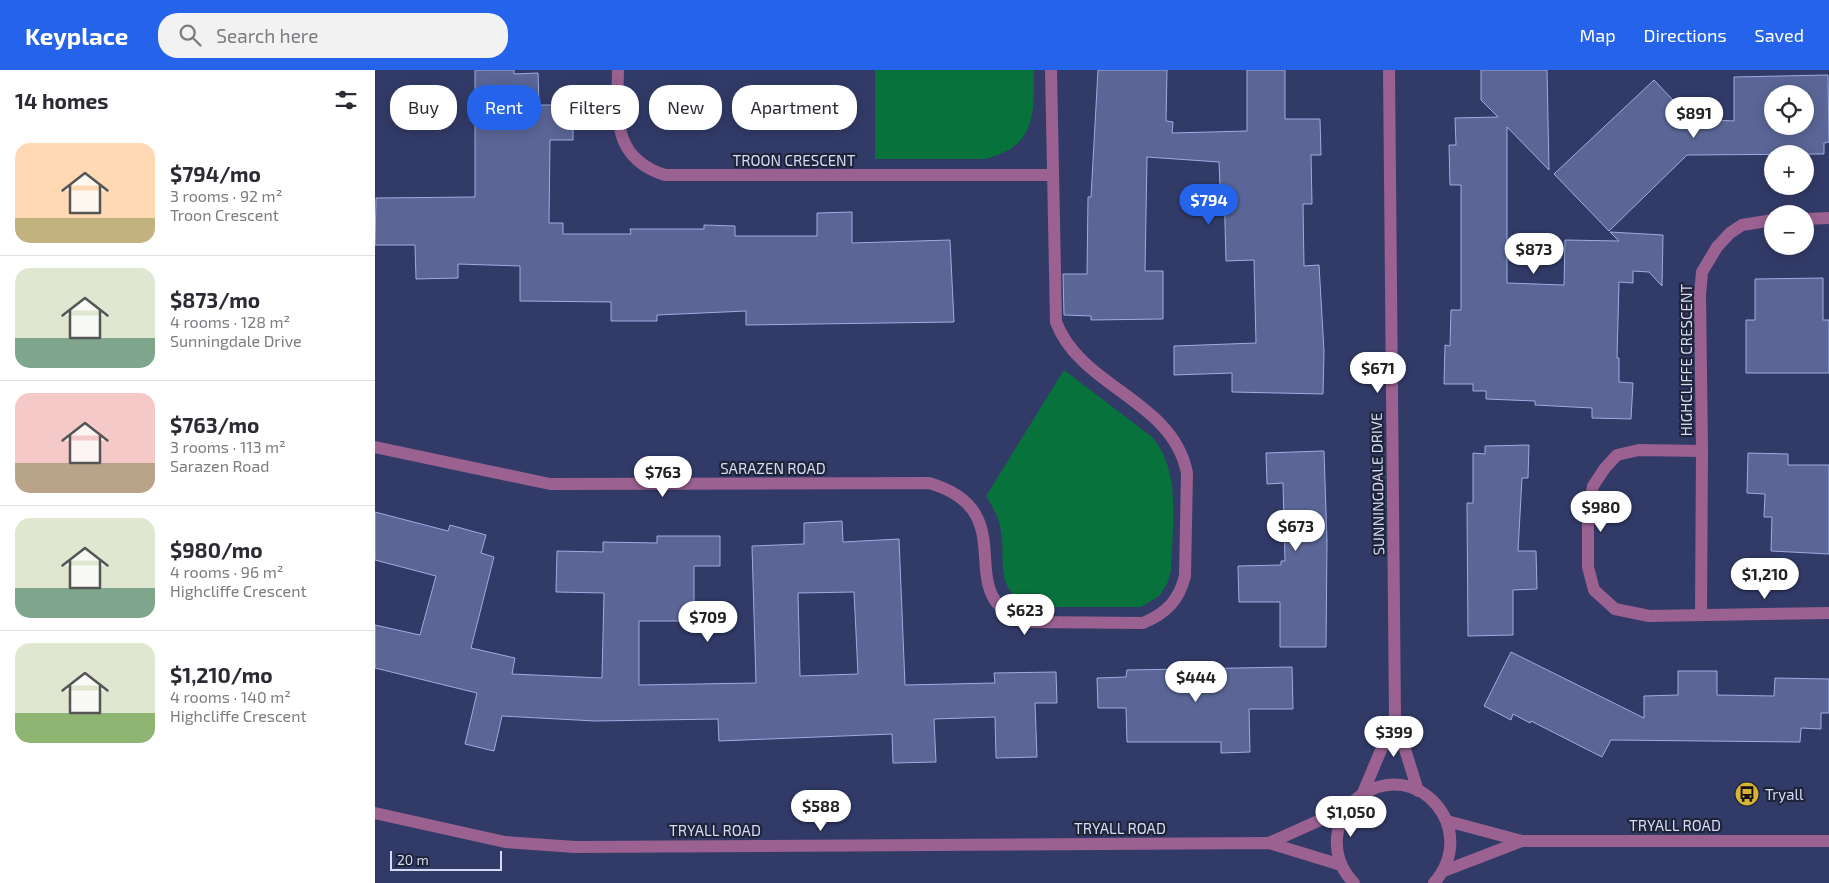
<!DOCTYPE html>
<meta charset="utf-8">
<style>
body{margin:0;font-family:"Exo 2",sans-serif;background:#f2f2f3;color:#2b2b33;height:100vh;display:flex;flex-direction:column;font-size:19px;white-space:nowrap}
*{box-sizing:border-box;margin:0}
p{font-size:16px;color:#7c7c81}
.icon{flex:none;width:28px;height:28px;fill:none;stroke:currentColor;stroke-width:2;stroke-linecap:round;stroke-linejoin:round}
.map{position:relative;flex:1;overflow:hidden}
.panel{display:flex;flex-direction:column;background:#fff;width:375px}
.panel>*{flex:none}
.guide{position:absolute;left:15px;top:15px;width:475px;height:45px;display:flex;gap:10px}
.buttons{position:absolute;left:1389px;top:15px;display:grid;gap:10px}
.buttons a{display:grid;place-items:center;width:50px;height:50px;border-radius:50%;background:#fff;box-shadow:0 2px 12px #0003;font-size:25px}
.scale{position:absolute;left:15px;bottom:12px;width:112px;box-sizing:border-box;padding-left:5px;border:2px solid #d4dcf8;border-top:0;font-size:14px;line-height:18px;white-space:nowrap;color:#d4dcf8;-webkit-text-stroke:4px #1f2439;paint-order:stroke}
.price{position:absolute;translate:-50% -42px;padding:0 11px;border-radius:18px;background:#fff;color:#222;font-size:16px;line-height:32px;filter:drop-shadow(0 1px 2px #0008)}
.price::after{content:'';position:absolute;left:50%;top:30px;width:15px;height:11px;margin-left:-8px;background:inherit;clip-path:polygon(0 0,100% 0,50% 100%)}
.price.current{background:#2563eb;color:#fff}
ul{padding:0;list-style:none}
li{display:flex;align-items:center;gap:15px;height:125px;padding:0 15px}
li+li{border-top:1px solid #e1e1e2}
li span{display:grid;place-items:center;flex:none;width:140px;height:100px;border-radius:15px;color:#555}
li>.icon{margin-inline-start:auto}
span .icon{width:60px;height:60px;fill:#fffc;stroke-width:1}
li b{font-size:21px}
h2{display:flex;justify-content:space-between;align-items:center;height:60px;padding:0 15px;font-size:21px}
.tag{padding:0 18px;border-radius:20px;background:#fff;box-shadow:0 2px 12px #0003;font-size:18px;line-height:45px}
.tag.current{background:#2563eb;color:#fff}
header{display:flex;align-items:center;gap:30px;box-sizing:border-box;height:70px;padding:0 25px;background:#2563eb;color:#fff}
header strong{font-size:24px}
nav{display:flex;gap:28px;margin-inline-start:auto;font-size:18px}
.search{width:350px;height:45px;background:#f2f2f3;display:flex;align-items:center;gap:12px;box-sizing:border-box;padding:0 18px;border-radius:20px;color:#7c7c81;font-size:19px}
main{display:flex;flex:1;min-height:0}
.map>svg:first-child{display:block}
.green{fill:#08723c}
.building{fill:#5b6697;stroke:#9eace2;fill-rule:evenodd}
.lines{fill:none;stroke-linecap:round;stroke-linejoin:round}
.minor{stroke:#9a6191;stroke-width:12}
.labels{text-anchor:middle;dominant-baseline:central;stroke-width:4.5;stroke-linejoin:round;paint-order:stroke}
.street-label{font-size:15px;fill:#d4dcf8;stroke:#1f2439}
.poi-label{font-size:15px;fill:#d4dcf8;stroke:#1f2439;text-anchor:start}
</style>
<header>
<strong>Keyplace</strong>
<div class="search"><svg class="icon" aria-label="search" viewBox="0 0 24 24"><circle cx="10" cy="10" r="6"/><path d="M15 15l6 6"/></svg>Search here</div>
<nav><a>Map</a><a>Directions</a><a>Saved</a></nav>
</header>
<main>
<section class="panel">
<h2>14 homes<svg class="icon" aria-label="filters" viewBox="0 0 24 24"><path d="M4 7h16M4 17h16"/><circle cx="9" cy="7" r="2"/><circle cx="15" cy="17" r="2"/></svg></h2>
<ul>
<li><span style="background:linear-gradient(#ffd9b3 75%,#c2b280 0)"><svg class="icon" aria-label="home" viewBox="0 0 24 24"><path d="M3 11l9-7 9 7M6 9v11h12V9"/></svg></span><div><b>$794/mo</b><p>3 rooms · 92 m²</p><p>Troon Crescent</p></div></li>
<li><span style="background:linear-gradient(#dfe7d0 70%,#7fa58c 0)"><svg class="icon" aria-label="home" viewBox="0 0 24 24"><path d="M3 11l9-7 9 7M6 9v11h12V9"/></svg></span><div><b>$873/mo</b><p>4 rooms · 128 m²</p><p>Sunningdale Drive</p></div></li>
<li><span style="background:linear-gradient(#f6c9c9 70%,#b9a48a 0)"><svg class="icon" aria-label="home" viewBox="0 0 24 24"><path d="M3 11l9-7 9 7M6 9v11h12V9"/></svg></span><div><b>$763/mo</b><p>3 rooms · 113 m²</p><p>Sarazen Road</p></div></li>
<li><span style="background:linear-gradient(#dfe7d0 70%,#7fa58c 0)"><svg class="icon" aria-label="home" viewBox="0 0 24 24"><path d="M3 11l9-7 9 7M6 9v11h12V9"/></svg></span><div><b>$980/mo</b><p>4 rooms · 96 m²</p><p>Highcliffe Crescent</p></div></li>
<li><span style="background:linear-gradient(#dfe7d0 70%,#8fb573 0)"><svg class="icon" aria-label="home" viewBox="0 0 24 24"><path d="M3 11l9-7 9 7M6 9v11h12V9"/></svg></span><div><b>$1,210/mo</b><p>4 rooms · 140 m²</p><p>Highcliffe Crescent</p></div></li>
</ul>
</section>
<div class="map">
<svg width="1454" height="813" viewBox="0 0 1454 813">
<rect width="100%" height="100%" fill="#323b68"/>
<!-- green -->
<g class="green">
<path d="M 500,0 L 659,0 C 659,44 661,77 610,89 L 500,89 Z"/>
<path d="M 689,300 L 777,367 C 807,401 797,458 796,501 L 792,514 L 784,526 L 766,537 L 660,537 C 618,522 631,496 626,461 C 624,448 618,437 611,426 Z"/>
</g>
<!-- building -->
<g class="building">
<path d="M 100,0 L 139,0 L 139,4 L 163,3 L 164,35 L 198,35 L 198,70 L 175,70 L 174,153 L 188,153 L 188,164 L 256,164 L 255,159 L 329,159 L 329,155 L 360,156 L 360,166 L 442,166 L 442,143 L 477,142 L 477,173 L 575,170 L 579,252 L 371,255 L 371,241 L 282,245 L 282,251 L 236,251 L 236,232 L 145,231 L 145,196 L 83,194 L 83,208 L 41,209 L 40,175 L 0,175 L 1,128 L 100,127 Z"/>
<path d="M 723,0 L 792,0 L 791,51 L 798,52 L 797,63 L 872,61 L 872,0 L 910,0 L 910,49 L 945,49 L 946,85 L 936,85 L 937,134 L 928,134 L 929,196 L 944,195 L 949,281 L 948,324 L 857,322 L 857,303 L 799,305 L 799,276 L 881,273 L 879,190 L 851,191 L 849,117 L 845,117 L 844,92 L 772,87 L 770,201 L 788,201 L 788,249 L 716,250 L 716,246 L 689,245 L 688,204 L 712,204 L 713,127 L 716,127 Z"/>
<path d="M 1106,0 L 1172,0 L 1174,100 L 1132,57 L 1132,213 L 1189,215 L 1190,170 L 1244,171 L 1235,162 L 1288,165 L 1287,216 L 1274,202 L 1258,201 L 1258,213 L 1244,212 L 1242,288 L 1244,288 L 1244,312 L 1258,313 L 1256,349 L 1217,348 L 1217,338 L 1160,335 L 1160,331 L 1111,329 L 1111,321 L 1098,321 L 1098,314 L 1069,314 L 1070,275 L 1075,276 L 1076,240 L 1086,240 L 1086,115 L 1075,115 L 1074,75 L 1081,75 L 1080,48 L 1123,47 L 1106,30 Z"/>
<path d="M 1453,5 L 1454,72 L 1449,73 L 1449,84 L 1312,85 L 1234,161 L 1179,104 L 1279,10 L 1316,49 L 1359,51 L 1359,7 ZM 1398,24 L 1430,24 L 1430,56 L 1398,56 Z"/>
<path d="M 1448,208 L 1448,250 L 1454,250 L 1454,303 L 1371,303 L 1371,250 L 1380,250 L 1380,209 Z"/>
<path d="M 1154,375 L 1153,408 L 1147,408 L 1143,481 L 1161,481 L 1162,519 L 1138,520 L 1138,565 L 1093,566 L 1092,433 L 1098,433 L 1098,383 L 1110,384 L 1110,376 Z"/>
<path d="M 946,381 L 949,381 L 952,472 L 951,577 L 905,577 L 905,532 L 864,532 L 863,496 L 906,495 L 906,491 L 910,491 L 908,413 L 892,414 L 891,383 Z"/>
<path d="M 1373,383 L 1413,384 L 1413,395 L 1454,395 L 1454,484 L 1396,481 L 1397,447 L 1389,447 L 1390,424 L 1372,423 Z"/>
<path d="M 0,442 L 73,461 L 75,455 L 111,465 L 106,483 L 119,487 L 96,578 L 140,588 L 137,604 L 227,608 L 229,523 L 181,522 L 182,481 L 228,482 L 228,472 L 282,473 L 282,466 L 345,466 L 345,496 L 319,496 L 319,551 L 264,551 L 264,615 L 381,613 L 377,476 L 429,474 L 429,453 L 467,451 L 468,472 L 524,469 L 530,615 L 620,613 L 619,603 L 681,602 L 682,633 L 660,633 L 662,687 L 621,688 L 620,647 L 559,649 L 561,692 L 518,693 L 517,664 L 344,671 L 343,649 L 220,651 L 127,646 L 119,681 L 90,674 L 102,623 L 0,598 L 0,555 L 45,565 L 61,506 L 0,490 ZM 479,522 L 483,604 L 425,606 L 423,523 Z"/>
<path d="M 1136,582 L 1269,648 L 1269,626 L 1303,625 L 1303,601 L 1342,601 L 1342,625 L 1399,626 L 1400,608 L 1454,609 L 1454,643 L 1446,643 L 1446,659 L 1426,658 L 1425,672 L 1236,670 L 1227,687 L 1156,651 L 1155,653 L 1138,644 L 1136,650 L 1109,636 Z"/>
<path d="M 917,597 L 918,639 L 874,639 L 875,682 L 846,683 L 846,672 L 752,672 L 751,638 L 723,638 L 722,608 L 751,607 L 752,600 Z"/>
</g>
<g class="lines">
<!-- minor -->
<g class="minor">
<path d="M 243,0 C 242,47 237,88 290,105 L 677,105"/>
<path d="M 1014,0 L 1020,647 L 1043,721"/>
<path d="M 1430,149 L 1454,148"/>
<path d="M 0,377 L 175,414 L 554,413 C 654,442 570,528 653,552 L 768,553 C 792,543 804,530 810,506 L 812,403 C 798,330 706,318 681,252 L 676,0"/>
<path d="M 1327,381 L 1264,380 L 1242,385 L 1230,398 L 1218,416 L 1213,443 L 1213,497 L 1219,520 L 1240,539 L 1274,546 L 1454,543"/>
<path d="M 1326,544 L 1327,381 L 1325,225 L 1327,202 L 1342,177 L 1355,163 L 1367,155 L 1398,150"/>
<path d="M 987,725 L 1020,647"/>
<path d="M 0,743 L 130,772 L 200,777 L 894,773 L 966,795"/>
<path d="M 1072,751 L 1147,771 L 1454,771"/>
<path d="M 894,773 L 972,738"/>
<path d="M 1069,801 L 1147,771"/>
<path d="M 979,813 C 965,799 959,780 963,761 C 966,747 973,734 985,726 C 1042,686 1106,759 1059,813"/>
</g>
</g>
<!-- icons -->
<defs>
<symbol id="bus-disc" viewBox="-11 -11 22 22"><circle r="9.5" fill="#d7b434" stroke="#1f2439"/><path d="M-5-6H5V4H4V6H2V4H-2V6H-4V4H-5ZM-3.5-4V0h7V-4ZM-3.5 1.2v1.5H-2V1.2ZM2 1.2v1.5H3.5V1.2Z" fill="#111"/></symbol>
</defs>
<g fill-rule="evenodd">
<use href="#bus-disc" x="1358" y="710" width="28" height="28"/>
</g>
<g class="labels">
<!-- street labels -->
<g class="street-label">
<text x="419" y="90">TROON CRESCENT</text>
<text transform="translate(1311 290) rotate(-90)">HIGHCLIFFE CRESCENT</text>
<text x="398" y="398">SARAZEN ROAD</text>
<text transform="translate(1002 414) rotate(-91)">SUNNINGDALE DRIVE</text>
<text x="1300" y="755">TRYALL ROAD</text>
<text x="745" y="758">TRYALL ROAD</text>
<text x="340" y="760">TRYALL ROAD</text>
</g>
<!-- poi labels -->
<g class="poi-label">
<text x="1390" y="724">Tryall</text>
</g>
</g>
</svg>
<div class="buttons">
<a><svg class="icon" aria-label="locate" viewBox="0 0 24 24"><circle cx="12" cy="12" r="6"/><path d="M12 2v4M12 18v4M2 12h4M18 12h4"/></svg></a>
<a>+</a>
<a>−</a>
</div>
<div class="scale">20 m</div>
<b class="price" style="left:1319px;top:69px">$891</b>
<b class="price current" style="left:834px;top:156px">$794</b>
<b class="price" style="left:1159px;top:205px">$873</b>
<b class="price" style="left:1003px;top:324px">$671</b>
<b class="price" style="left:288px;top:428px">$763</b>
<b class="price" style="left:1226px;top:463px">$980</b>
<b class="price" style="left:921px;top:482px">$673</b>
<b class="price" style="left:1390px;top:530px">$1,210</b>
<b class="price" style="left:650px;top:566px">$623</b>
<b class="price" style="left:333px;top:573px">$709</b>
<b class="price" style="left:821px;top:633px">$444</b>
<b class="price" style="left:1019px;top:688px">$399</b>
<b class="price" style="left:446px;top:762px">$588</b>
<b class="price" style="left:976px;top:768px">$1,050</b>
<div class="guide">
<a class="tag">Buy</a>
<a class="tag current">Rent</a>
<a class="tag">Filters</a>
<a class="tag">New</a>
<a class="tag">Apartment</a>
</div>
</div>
</main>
